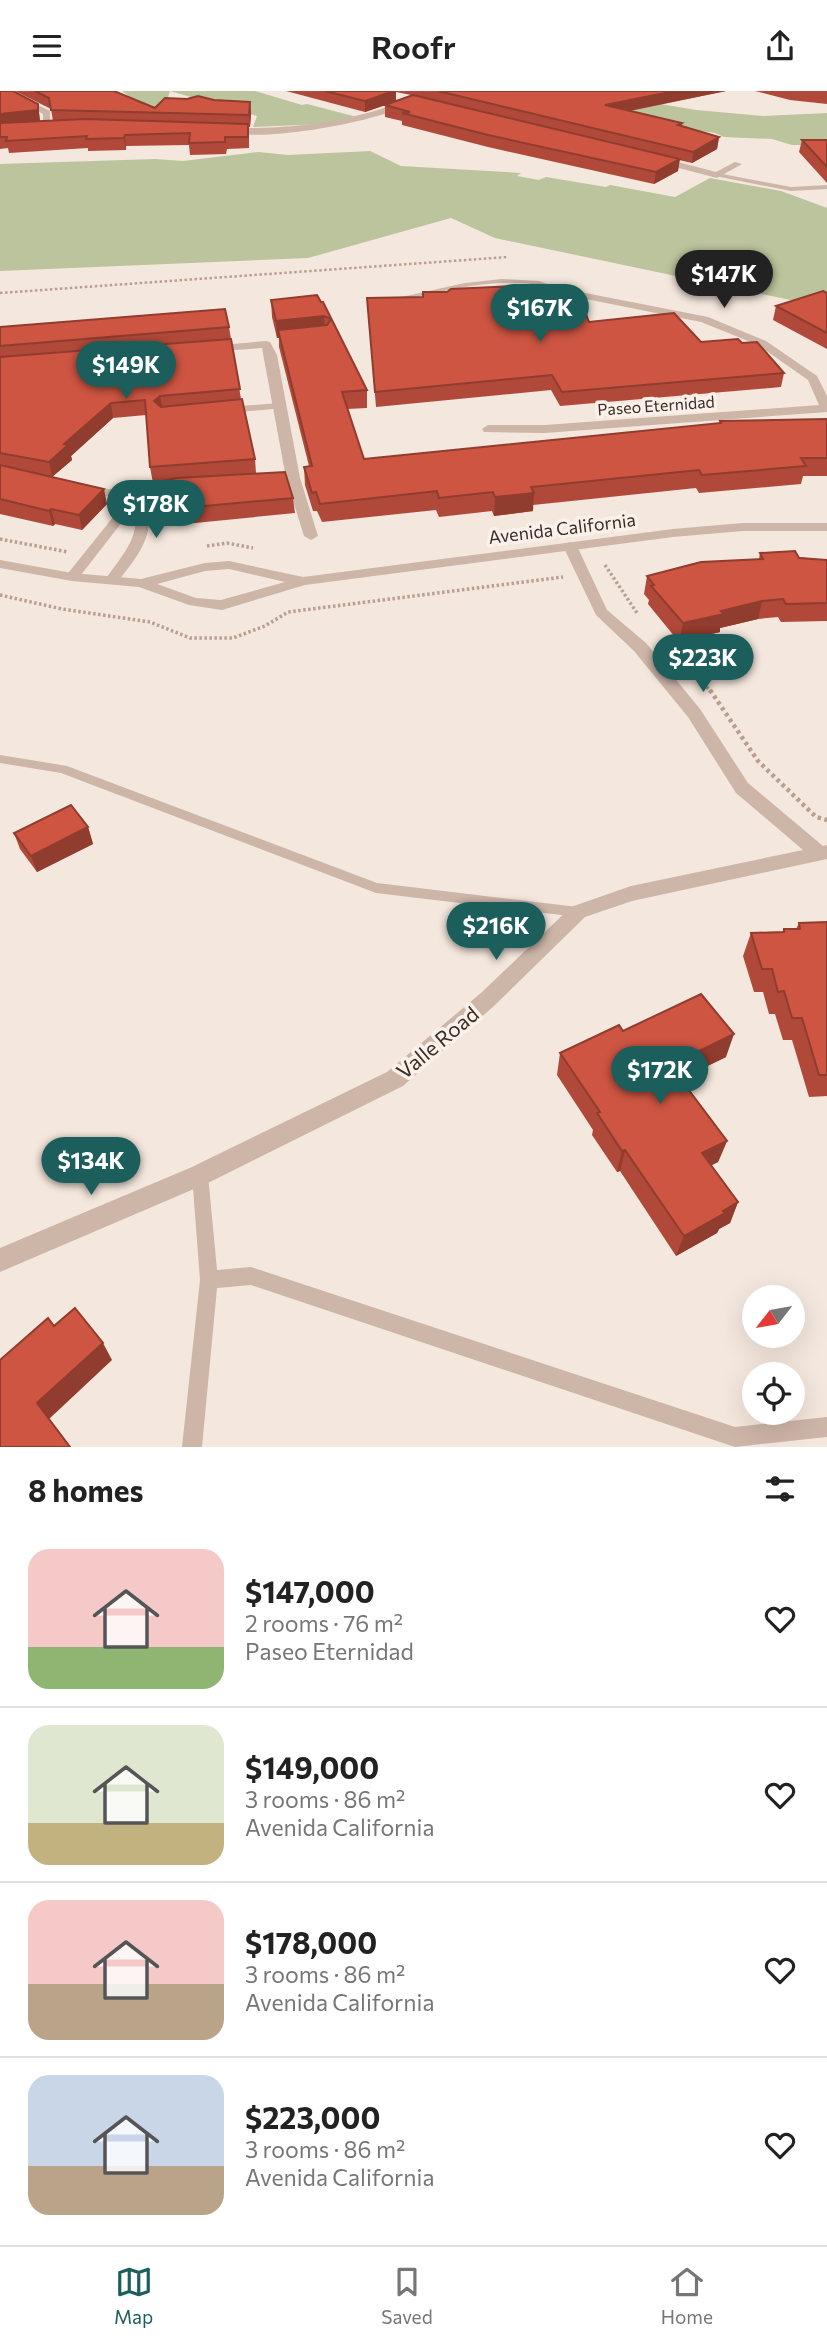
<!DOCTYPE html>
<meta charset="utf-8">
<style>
body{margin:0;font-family:Commissioner,sans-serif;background:#f6f6f6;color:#222;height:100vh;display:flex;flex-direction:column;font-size:26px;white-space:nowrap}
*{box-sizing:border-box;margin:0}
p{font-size:23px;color:#767676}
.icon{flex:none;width:38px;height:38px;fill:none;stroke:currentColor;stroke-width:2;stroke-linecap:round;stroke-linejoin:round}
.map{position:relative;height:1356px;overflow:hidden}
.sheet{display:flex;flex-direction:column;background:#fff;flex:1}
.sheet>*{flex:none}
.needle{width:46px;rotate:239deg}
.tools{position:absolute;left:742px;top:1194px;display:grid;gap:14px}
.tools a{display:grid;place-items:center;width:63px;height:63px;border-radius:50%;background:#fff;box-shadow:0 7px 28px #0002;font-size:35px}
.price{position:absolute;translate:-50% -60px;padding:0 16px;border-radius:24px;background:#1b5e5b;color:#fff;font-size:23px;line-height:46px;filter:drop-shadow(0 2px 4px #0008)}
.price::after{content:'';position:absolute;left:50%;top:42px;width:21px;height:16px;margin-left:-10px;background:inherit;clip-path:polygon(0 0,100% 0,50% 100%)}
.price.on{background:#222;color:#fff}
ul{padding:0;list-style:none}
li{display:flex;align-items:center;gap:21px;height:175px;padding:0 28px}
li+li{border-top:2px solid #e0e0e0}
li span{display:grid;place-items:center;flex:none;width:196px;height:140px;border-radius:21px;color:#555}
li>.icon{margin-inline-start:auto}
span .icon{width:84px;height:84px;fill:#fffc;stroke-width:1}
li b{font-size:30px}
h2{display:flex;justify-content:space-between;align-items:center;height:84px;padding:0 28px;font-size:30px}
header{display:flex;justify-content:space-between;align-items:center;height:91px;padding:0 28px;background:#fff;font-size:32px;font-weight:600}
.tab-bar{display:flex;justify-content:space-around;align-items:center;height:98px;border-top:2px solid #e0e0e0;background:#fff;font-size:19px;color:#767676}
.tab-bar a{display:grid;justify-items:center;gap:4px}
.tab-bar .on{color:#1b5e5b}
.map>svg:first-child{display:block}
.green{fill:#bbc49c}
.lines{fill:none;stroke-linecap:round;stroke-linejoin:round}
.path-far2{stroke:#b99e92;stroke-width:2.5;stroke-dasharray:2.5 2.5;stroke-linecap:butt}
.path-far1{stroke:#b99e92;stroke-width:3.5;stroke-dasharray:2.5 2.5;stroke-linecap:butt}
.path{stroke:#b99e92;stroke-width:4.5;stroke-dasharray:3.5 3.5;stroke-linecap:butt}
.service{fill:#cdb5a8;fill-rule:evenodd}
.minor{fill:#cdb5a8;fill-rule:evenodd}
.tertiary{fill:#cdb5a8;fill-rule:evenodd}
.wall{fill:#b04939;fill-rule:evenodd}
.shaded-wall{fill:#903c2e}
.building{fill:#cd5542;stroke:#903c2e;stroke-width:2}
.labels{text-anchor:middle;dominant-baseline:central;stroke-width:7;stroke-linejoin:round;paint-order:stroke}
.far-street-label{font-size:16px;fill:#392c29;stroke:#fbf1ea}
.street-label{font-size:18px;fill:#392c29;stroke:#fbf1ea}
.near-street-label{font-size:21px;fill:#392c29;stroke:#fbf1ea}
</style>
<header><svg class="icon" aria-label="menu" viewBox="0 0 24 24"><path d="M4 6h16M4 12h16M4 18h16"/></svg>Roofr<svg class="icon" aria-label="share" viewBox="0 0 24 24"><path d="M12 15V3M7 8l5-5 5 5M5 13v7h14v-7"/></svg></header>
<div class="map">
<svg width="827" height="1356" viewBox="0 0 827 1356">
<rect width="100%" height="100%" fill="#f4e7dd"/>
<!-- green -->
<g class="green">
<path d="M 122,0 L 255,0 L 302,14 L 307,13 L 357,26 L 323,33 L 253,36 L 257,25 L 170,0 L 164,19 L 123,25 L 135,10 Z"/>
<path d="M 584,0 L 696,19 L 763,25 L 827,22 L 827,54 L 792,54 L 772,48 L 724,46 L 715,42 L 677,37 L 637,28 Z"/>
<path d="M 370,60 L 401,75 L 521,82 L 517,85 L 539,89 L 546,86 L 606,96 L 610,94 L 675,106 L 710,87 L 781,100 L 827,117 L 827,220 L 800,211 L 495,147 L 451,127 L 308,167 L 0,180 L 0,73 L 155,68 L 183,70 L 258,61 L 288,64 Z"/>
</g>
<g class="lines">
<!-- path-far2 -->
<path class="path-far2" d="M 0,202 L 508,166"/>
<!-- path-far1 -->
<g class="path-far1">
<path d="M 570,433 L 617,427"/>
<path d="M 0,448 L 68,461"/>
<path d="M 207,455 L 227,452 L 253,457"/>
<path d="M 605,474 L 637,522"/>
<path d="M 0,504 L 62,518 L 150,531 L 190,547 L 233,547 L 265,535 L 288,521 L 563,486"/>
<path d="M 671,554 L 711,601"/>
</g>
<!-- path -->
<path class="path" d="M 710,599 L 758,670 L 816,726 L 827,729"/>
<!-- service -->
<g class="service">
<path d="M 717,82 L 791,96 L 827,94 L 827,98 L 791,100 L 715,85 Z"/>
<path d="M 502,188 L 539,190 L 574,202 L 570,204 C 560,201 549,196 539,194 C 490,186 439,202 392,211 L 388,209 L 465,192 Z"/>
<path d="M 119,263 L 126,265 L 128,303 L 124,306 L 120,303 Z"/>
<path d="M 280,312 L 283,313 L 283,317 L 228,322 L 224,319 L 228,316 Z"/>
<path d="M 0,664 L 67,675 L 377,792 L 578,816 L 583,817 L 585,821 L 583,825 L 578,826 L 376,802 L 61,682 L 0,672 Z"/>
<path d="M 200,1076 L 206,1078 L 208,1084 L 217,1179 L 251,1176 L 735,1336 L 827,1326 L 827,1346 L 735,1356 L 251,1194 L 217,1197 L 202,1356 L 182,1356 L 200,1189 L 192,1084 L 194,1078 Z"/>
</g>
<!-- minor -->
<g class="minor">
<path d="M 0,0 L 9,0 L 50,20 L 50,37 L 43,35 L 43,23 Z"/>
<path d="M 401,11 L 408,13 C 380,31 250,54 222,39 L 226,37 C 288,38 343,33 401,11 Z"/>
<path d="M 655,65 L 716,81 L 735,71 L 742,73 L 717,87 L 652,70 Z"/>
<path d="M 570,199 L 708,226 L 766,250 L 817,285 L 827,305 L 827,321 L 545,342 L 484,341 L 482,338 L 488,334 L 545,334 L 819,314 L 808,289 L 758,254 L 701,231 L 566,204 L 566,200 Z"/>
<path d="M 266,250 L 270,251 L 277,264 L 300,387 L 318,445 L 311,449 L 304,445 L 286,387 L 262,257 L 209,261 L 203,258 L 209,255 Z"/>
<path d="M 150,260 L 154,261 L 154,265 L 94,270 L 88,267 L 94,264 Z"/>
<path d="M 186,392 L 193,396 L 191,399 L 139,406 C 164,436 136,467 116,493 L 106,493 L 104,490 C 119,468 143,445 133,417 L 77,489 L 67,489 L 65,486 L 118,420 L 124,407 L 82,403 L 77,402 L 77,396 L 123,399 Z"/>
<path d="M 570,451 L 577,455 L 607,519 L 646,552 L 700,618 L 748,692 L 823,755 L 827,754 L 827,768 L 632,810 L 585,826 L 495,914 L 403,995 L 208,1092 L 0,1181 L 0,1157 L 192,1076 L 387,981 L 481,902 L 571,816 L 631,795 L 803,759 L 736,702 L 688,626 L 634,560 L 596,524 L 563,455 Z"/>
</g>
<!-- tertiary -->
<path class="tertiary" d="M 743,432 L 827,432 L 827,440 L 743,440 L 673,446 L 305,494 L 222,519 L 189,514 L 139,496 L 72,490 L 0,477 L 0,469 L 72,482 L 141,488 L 205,472 L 229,470 L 303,486 L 673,438 ZM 229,478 L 285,491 L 221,509 L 196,507 L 157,493 L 205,480 Z"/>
</g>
<!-- wall -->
<g class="wall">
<path d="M 0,0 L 38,13 L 40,30 L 53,30 L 51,18 L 15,0 L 114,0 L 155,17 L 214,9 L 250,11 L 251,22 L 250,36 L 249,36 L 249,57 L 227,58 L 226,63 L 190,64 L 189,54 L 126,55 L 126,59 L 88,60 L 88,57 L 9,62 L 8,57 L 0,58 Z"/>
<path d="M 286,0 L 726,0 L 630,20 L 682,32 L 682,36 L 719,46 L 717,58 L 692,72 L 679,69 L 678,80 L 654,93 L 488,56 L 402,34 L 402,30 L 385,26 L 385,14 L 392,12 L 365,21 ZM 396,1 L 411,4 L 396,10 Z"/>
<path d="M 755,0 L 827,0 L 827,13 L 790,9 Z"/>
<path d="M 802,49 L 827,49 L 827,92 L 799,61 Z"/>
<path d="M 827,202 L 827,258 L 773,229 L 776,215 Z"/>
<path d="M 317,204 L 367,299 L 367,317 L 347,318 L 364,368 L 719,332 L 720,330 L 827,328 L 827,385 L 803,385 L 801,393 L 699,402 L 696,397 L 533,414 L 533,420 L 494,425 L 492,420 L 439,426 L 436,419 L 322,431 L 317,420 L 313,420 L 305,394 L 304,376 L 309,375 L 279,256 L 279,247 L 277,247 L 272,226 L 271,209 Z"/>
<path d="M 367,207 L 521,211 L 589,231 L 701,251 L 742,252 L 784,282 L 781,296 L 560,315 L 551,299 L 376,316 Z"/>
<path d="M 0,236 L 229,236 L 241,308 L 255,368 L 256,382 L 293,407 L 295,422 L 185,433 L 167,433 L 164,417 L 163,391 L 153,392 L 150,376 L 146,324 L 113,327 L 71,365 L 72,369 L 52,386 L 107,413 L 82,439 L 55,433 L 53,435 L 0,423 ZM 126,259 L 128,288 L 121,294 L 117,290 L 117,271 L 114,260 Z"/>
<path d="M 760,462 L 827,469 L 827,530 L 781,531 L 778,526 L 758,528 L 720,537 L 720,541 L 679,551 L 648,513 L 649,509 L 644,503 L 647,485 L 759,468 Z"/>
<path d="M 88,736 L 93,753 L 37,781 L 20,758 L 14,742 Z"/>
<path d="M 827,831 L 827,1005 L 809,1006 L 792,949 L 783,949 L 775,923 L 769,923 L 763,901 L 754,901 L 743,865 L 751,842 L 782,841 L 784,838 L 796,838 L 799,832 Z"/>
<path d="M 623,940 L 726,966 L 681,988 L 727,1050 L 718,1071 L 711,1074 L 738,1111 L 730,1132 L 719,1138 L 717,1142 L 676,1165 L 620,1080 L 617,1081 L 592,1044 L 593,1039 L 557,984 L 560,962 Z"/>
</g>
<!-- shaded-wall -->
<g class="shaded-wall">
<path d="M 394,0 L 396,0 L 396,10 L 365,21 L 365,10 Z"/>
<path d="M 675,0 L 726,0 L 603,25 L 605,14 Z"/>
<path d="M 250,11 L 251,22 L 250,36 L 249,24 Z"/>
<path d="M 38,13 L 40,31 L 0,34 L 0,23 Z"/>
<path d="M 125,44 L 126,55 L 126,59 L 124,47 Z"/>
<path d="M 719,46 L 717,58 L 692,72 L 693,61 Z"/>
<path d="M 680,68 L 678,80 L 654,93 L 656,81 Z"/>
<path d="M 324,225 L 325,241 L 278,239 L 279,247 L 277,247 L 276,230 Z"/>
<path d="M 114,257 L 117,271 L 117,303 L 115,288 Z"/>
<path d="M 160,305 L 163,319 L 154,310 Z"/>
<path d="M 111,312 L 113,327 L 71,365 L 72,369 L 52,386 L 49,371 L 64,353 Z"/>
<path d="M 104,398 L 107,413 L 82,439 L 79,424 Z"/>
<path d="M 534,402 L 533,420 L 494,425 L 495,406 Z"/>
<path d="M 51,418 L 55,433 L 53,435 L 49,420 Z"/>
<path d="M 762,510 L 758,528 L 720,537 L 720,541 L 679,551 L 683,532 L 721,520 Z"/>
<path d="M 88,736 L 93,753 L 37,781 L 31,765 Z"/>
<path d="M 734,943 L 726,966 L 664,996 L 670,974 Z"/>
<path d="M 727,1050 L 718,1071 L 695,1083 L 702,1062 Z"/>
<path d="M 625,1059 L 620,1080 L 617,1081 L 622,1060 Z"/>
<path d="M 738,1111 L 730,1132 L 719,1138 L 717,1142 L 676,1165 L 684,1145 Z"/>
<path d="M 103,1252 L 112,1269 L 48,1329 L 37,1312 Z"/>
</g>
<!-- building -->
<g class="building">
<path d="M 0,0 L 13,0 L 38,13 L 38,19 L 0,23 Z"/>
<path d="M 35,0 L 114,0 L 155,17 L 165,7 L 187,8 L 198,5 L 214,9 L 250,11 L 249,24 L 51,19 L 49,7 Z"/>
<path d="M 325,0 L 394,0 L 365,10 Z"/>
<path d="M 438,0 L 675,0 L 605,14 L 682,32 L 678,34 L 719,46 L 693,61 Z"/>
<path d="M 413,4 L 680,68 L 656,81 L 488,44 L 402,22 L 410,21 L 385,14 Z"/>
<path d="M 86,28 L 248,33 L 248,46 L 225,46 L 225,51 L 189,52 L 190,42 L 125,44 L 124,47 L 86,48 L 87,45 L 6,50 L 7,46 L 0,46 L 0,32 Z"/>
<path d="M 802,49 L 827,49 L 827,76 Z"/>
<path d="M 515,195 L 521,211 L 581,210 L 589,231 L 674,222 L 701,251 L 738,248 L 742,252 L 757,251 L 784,282 L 562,301 L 552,284 L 375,301 L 367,207 L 423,206 L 423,201 L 447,201 L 451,198 Z"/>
<path d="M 823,200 L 827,202 L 827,242 L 776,215 Z"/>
<path d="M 317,204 L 321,211 L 323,211 L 367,299 L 342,301 L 364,368 L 721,332 L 720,330 L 827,328 L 827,367 L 801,367 L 806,375 L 702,384 L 699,379 L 531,396 L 534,402 L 495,406 L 493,401 L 439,407 L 437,400 L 320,413 L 316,401 L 312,402 L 304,376 L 312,375 L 278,239 L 327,234 L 331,228 L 324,225 L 276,230 L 271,209 Z"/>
<path d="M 225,218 L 229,236 L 0,255 L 0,236 Z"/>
<path d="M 231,248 L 240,298 L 160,305 L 154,310 L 161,316 L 242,308 L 255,368 L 150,376 L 145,309 L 111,312 L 64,353 L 68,354 L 49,371 L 0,362 L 0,266 L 114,257 L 115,288 L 121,294 L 128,288 L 126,256 Z"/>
<path d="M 0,374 L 104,398 L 79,424 L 51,418 L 49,420 L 0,408 Z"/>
<path d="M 285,381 L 293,407 L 183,417 L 164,417 L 162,390 L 177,387 Z"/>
<path d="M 795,460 L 799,467 L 827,469 L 827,512 L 786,513 L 783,508 L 762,510 L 721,520 L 724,523 L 683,532 L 651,495 L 654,494 L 647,485 L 701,471 L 763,468 L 760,462 Z"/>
<path d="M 71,714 L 88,736 L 31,765 L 14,742 Z"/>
<path d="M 827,831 L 827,984 L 819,984 L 802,927 L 792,927 L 784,900 L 778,901 L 772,878 L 762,878 L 751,842 L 784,841 L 784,838 L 800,838 L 799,832 Z"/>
<path d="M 701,903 L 734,943 L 670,974 L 727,1050 L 702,1062 L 738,1111 L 723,1120 L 725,1122 L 684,1145 L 625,1059 L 622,1060 L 597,1022 L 600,1021 L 560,962 L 619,934 L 623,940 Z"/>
<path d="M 75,1217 L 103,1252 L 37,1312 L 70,1356 L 0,1356 L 0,1269 L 48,1227 L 54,1235 Z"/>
</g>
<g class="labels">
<!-- far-street labels -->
<g class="far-street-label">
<text transform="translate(656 314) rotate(-4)">Paseo Eternidad</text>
</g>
<!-- street labels -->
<g class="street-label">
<text transform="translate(562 437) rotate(-7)">Avenida California</text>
</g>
<!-- near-street labels -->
<g class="near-street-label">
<text transform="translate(437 951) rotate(-40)">Valle Road</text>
</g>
</g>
</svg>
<div class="tools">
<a><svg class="needle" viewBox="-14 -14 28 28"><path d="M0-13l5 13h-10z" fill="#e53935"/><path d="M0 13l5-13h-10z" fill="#767676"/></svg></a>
<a><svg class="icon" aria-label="locate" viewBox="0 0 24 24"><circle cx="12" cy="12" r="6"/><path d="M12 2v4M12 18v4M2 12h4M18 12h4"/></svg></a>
</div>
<b class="price on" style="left:724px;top:219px">$147K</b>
<b class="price" style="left:540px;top:253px">$167K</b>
<b class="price" style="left:126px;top:310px">$149K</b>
<b class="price" style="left:156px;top:449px">$178K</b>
<b class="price" style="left:703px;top:603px">$223K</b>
<b class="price" style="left:496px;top:871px">$216K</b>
<b class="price" style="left:660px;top:1015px">$172K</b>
<b class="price" style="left:91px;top:1106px">$134K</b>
</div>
<section class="sheet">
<h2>8 homes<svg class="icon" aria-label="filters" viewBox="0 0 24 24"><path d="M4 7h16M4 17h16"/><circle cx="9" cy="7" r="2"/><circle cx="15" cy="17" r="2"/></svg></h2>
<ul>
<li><span style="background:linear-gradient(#f6c9c9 70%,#8fb573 0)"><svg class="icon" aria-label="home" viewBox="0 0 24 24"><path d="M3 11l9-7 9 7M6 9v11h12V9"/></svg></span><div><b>$147,000</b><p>2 rooms · 76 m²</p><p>Paseo Eternidad</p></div><svg class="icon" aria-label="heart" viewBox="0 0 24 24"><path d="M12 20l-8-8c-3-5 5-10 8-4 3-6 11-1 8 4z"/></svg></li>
<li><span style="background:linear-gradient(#dfe7d0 70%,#c2b280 0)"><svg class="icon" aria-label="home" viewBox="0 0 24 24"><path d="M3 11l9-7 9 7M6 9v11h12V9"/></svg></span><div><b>$149,000</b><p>3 rooms · 86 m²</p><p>Avenida California</p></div><svg class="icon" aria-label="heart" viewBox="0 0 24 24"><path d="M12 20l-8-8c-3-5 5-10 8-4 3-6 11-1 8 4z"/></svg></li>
<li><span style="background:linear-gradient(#f6c9c9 60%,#b9a48a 0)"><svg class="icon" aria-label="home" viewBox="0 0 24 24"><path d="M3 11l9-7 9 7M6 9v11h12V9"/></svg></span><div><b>$178,000</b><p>3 rooms · 86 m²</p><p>Avenida California</p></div><svg class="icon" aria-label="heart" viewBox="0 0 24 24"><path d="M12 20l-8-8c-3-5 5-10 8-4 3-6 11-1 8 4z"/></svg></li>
<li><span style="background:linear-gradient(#c9d6e8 65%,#b9a48a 0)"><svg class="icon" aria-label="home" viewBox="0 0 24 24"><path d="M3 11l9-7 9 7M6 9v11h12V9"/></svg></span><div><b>$223,000</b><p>3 rooms · 86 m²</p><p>Avenida California</p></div><svg class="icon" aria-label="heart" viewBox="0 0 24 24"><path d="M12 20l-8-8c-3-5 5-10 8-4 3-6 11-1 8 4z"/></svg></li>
</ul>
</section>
<nav class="tab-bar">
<a class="on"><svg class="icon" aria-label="map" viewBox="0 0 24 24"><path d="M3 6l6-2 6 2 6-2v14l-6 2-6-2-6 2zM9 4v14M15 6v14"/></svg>Map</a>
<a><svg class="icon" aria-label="saved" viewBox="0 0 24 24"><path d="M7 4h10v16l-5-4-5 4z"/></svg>Saved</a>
<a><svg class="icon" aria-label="home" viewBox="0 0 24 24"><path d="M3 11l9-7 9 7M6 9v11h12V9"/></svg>Home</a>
</nav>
